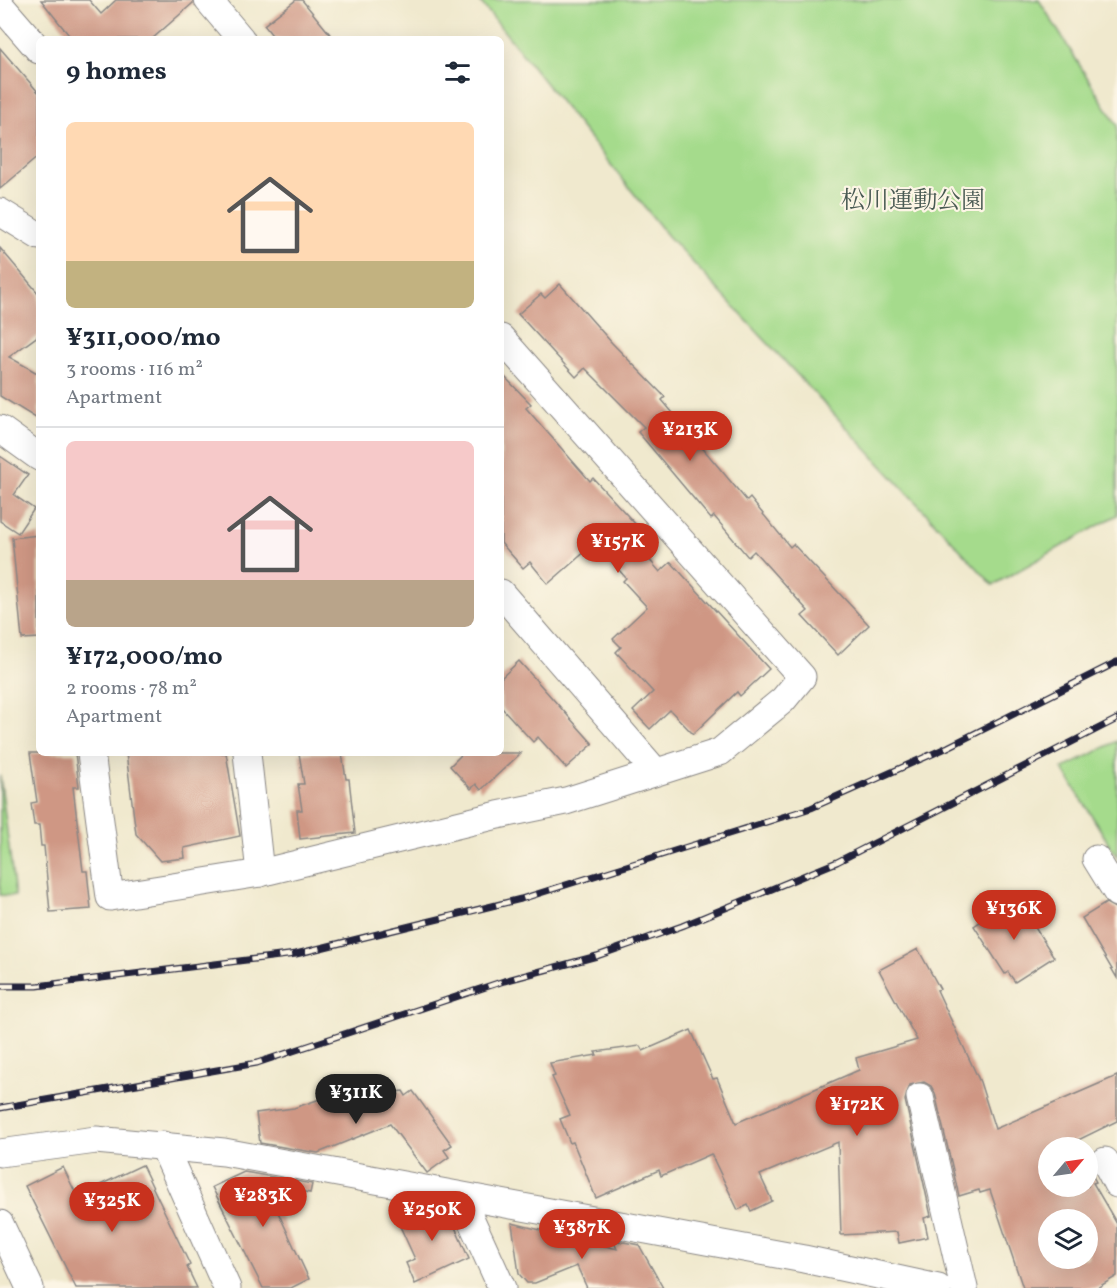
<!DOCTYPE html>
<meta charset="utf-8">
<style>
body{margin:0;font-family:Vollkorn,"Noto Serif JP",serif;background:#f6f6f7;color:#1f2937;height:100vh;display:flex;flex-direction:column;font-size:22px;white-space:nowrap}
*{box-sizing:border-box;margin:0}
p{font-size:20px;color:#747a83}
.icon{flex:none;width:33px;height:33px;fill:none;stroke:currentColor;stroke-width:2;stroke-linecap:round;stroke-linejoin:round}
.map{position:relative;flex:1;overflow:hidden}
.details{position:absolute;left:36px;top:36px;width:468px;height:720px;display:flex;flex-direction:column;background:#fff;border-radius:9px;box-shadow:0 6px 24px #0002}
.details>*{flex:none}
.needle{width:39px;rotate:61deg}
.fabs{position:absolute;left:1038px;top:1137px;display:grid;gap:12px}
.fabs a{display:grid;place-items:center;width:60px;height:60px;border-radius:50%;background:#fff;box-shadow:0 6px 24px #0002;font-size:30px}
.price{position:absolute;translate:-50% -51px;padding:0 14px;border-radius:21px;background:#c8321e;color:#fff;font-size:20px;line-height:39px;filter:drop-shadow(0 2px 3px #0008)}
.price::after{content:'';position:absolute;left:50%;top:36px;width:18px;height:14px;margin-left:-9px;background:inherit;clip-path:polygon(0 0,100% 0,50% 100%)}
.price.selected{background:#222;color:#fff}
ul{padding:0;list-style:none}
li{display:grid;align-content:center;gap:12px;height:318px;padding:0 30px}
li+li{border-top:2px solid #e0e1e3}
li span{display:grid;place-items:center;height:186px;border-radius:9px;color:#555}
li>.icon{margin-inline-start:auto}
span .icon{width:108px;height:108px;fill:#fffc;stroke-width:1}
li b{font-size:26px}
h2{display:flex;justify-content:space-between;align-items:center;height:72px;padding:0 30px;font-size:26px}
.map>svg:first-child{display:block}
.green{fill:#a5db8c;stroke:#647e64;stroke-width:1.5}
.building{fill:#cf9784;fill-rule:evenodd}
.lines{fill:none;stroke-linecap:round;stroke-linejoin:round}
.street-casing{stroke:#898684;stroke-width:29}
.street{stroke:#fff;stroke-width:27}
.rail-casing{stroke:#22223b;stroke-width:7}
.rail{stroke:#fcf5e5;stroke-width:4.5;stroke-dasharray:14;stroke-linecap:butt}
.labels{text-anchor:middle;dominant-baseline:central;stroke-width:4.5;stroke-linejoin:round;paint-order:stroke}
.park-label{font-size:24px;fill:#495a53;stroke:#fcf5e5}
</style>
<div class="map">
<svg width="1117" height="1288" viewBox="0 0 1117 1288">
<rect width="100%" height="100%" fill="#fcf5e5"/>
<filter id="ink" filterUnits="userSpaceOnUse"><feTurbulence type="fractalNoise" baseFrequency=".0167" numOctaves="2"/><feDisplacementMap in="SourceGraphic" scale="12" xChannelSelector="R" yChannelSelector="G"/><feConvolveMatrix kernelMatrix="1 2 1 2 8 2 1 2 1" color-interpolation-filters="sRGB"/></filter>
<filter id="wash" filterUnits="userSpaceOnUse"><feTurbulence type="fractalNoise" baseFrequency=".008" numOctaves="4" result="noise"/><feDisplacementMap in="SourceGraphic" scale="24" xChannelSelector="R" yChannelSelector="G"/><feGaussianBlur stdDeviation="1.35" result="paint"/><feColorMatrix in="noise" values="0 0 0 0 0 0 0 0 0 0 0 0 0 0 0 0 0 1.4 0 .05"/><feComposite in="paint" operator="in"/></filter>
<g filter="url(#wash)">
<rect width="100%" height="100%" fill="#f0e9ce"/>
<!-- green -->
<g class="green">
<path d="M 479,0 L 1039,0 L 1117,125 L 1117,515 L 993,585 L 668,236 Z"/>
<path d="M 1117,741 L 1117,857 L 1063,769 Z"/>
<path d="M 0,775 L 15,896 L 0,895 Z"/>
</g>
<g id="blocks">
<!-- building -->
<g class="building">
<path d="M 41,0 L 89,0 L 101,14 L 116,0 L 193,0 L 193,3 L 152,39 L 72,39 Z"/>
<path d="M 296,0 L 302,0 L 334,39 L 275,39 L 264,25 Z"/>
<path d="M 0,48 L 39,93 L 39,156 L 0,189 Z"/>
<path d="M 0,248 L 39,294 L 39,335 L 9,357 L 39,374 L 39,420 L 0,396 Z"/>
<path d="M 560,284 L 612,343 L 665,397 L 662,400 L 747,501 L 750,498 L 790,547 L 793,544 L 869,625 L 838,655 L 802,616 L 808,611 L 754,551 L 748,557 L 714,516 L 711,519 L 638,432 L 644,427 L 585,368 L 576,377 L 518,314 L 541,294 L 545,298 Z"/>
<path d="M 501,373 L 531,404 L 526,408 L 590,481 L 593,478 L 638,527 L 628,535 L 660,572 L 671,562 L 769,669 L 740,696 L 737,692 L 693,734 L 670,710 L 650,729 L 633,711 L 653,692 L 616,652 L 621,647 L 613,639 L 647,607 L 623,581 L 626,578 L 595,543 L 548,584 L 530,562 L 523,568 L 501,543 Z"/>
<path d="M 0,456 L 28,475 L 14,495 L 34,509 L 18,533 L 0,521 Z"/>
<path d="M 39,535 L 39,638 L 22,639 L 12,538 Z"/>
<path d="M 519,661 L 593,744 L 566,768 L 538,737 L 533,742 L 501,707 L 501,678 Z"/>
<path d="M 30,753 L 75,753 L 79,787 L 73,787 L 83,871 L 87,871 L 91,909 L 50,912 L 44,846 L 41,846 L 39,825 L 34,825 L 31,803 L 37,802 Z"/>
<path d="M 126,753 L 226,753 L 240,836 L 184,848 L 185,858 L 160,861 L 136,834 Z"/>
<path d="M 299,753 L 342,753 L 346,779 L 349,779 L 355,833 L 300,839 L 297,810 L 302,810 L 298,784 L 304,784 Z"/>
<path d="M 463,753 L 521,753 L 481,790 L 476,784 L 471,789 L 450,766 Z"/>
<path d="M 1016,898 L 1054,957 L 1015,982 L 1008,972 L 1005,974 L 974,926 Z"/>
<path d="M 1106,903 L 1117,909 L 1117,978 L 1082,918 Z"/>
<path d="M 918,949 L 940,989 L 937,990 L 980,1082 L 995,1129 L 1117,1076 L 1117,1121 L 1074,1142 L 1077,1148 L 1048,1148 L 1048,1186 L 1088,1186 L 1088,1167 L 1096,1182 L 1093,1183 L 1117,1224 L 1117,1276 L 1097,1288 L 1023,1288 L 990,1190 L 980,1193 L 979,1190 L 959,1196 L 935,1093 L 931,1086 L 924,1082 L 910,1085 L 905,1100 L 931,1216 L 924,1218 L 928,1237 L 899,1243 L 897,1232 L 841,1235 L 838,1142 L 760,1175 L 772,1201 L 751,1211 L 748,1205 L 738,1210 L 711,1154 L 661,1176 L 659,1170 L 596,1198 L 573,1142 L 570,1143 L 560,1119 L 570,1115 L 552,1077 L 555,1076 L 550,1063 L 597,1055 L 595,1052 L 640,1046 L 643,1051 L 691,1030 L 713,1079 L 717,1078 L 736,1123 L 859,1070 L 856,1058 L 917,1040 L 879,970 ZM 1048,1220 L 1088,1220 L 1088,1258 L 1048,1258 Z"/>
<path d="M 403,1091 L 406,1096 L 413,1091 L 452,1145 L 444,1150 L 449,1157 L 427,1173 L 390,1124 L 318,1153 L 260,1143 L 256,1113 L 294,1108 L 326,1097 L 327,1099 Z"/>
<path d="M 142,1165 L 190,1265 L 187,1267 L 197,1288 L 76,1288 L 25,1186 L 63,1167 L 77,1196 Z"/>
<path d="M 244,1172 L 312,1184 L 310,1193 L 265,1184 L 309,1279 L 291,1288 L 263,1288 L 212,1187 Z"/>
<path d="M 425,1205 L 447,1209 L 469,1259 L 415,1284 L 406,1263 L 415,1259 L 399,1224 L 403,1222 L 400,1216 Z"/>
<path d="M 512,1223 L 617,1249 L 613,1240 L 639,1245 L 663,1288 L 587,1288 L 577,1266 L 535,1283 L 527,1283 L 519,1274 Z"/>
</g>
</g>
</g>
<g filter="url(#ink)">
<use href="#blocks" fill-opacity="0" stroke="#898684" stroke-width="1.5"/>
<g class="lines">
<defs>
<g id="street">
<path d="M 208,0 L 241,39"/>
<path d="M 0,5 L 39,50"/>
<path d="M 0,212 L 39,236"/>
<path d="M 0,429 L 39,457"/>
<path d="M 501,593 L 655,771"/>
<path d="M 91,753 L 110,897 L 260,873 L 498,815 L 566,801 L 720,752 L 783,700 L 802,677 L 501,338"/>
<path d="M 247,753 L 260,873"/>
<path d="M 1096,859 L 1117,893"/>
<path d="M 920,1097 L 964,1288"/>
<path d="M 163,1145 L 227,1288"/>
<path d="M 0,1153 L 96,1140 L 224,1152 L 804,1259 L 938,1288"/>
<path d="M 1105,1161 L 1117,1184"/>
<path d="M 461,1198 L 502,1288"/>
<path d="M 0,1224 L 30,1288"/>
</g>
</defs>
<!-- street casing -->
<use href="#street" class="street-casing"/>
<!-- street -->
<use href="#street" class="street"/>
<defs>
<g id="rail">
<path d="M 0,986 L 37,986 L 296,954 L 521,899 L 811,808 L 948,747 L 1117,662"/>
<path d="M 0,1108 L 257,1063 L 504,981 L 597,956 L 682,926 L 837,862 L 1117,719"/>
</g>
</defs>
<!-- rail casing -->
<use href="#rail" class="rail-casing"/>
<!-- rail -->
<use href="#rail" class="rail"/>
</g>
</g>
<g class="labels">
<!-- park labels -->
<g class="park-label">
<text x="913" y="202">松川運動公園</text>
</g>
</g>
</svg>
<div class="fabs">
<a><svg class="needle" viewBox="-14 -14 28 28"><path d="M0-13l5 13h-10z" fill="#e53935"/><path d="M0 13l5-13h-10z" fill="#747a83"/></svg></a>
<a><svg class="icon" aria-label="layers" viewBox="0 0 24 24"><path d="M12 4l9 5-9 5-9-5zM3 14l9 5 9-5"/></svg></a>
</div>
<b class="price" style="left:690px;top:462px">¥213K</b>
<b class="price" style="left:618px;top:574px">¥157K</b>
<b class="price" style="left:1014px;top:941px">¥136K</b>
<b class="price selected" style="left:356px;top:1125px">¥311K</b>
<b class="price" style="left:857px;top:1137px">¥172K</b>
<b class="price" style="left:263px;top:1228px">¥283K</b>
<b class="price" style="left:112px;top:1233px">¥325K</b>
<b class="price" style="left:432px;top:1242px">¥250K</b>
<b class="price" style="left:582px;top:1260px">¥387K</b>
<section class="details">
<h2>9 homes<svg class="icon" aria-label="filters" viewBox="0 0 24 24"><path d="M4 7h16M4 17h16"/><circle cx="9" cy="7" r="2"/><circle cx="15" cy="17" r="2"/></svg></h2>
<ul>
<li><span style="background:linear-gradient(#ffd9b3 75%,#c2b280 0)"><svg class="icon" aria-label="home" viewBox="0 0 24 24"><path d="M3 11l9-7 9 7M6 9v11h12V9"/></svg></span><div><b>¥311,000/mo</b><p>3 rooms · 116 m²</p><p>Apartment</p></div></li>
<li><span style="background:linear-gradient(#f6c9c9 75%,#b9a48a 0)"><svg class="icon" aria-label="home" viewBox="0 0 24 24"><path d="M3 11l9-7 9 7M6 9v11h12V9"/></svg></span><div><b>¥172,000/mo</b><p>2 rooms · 78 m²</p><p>Apartment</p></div></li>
</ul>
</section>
</div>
